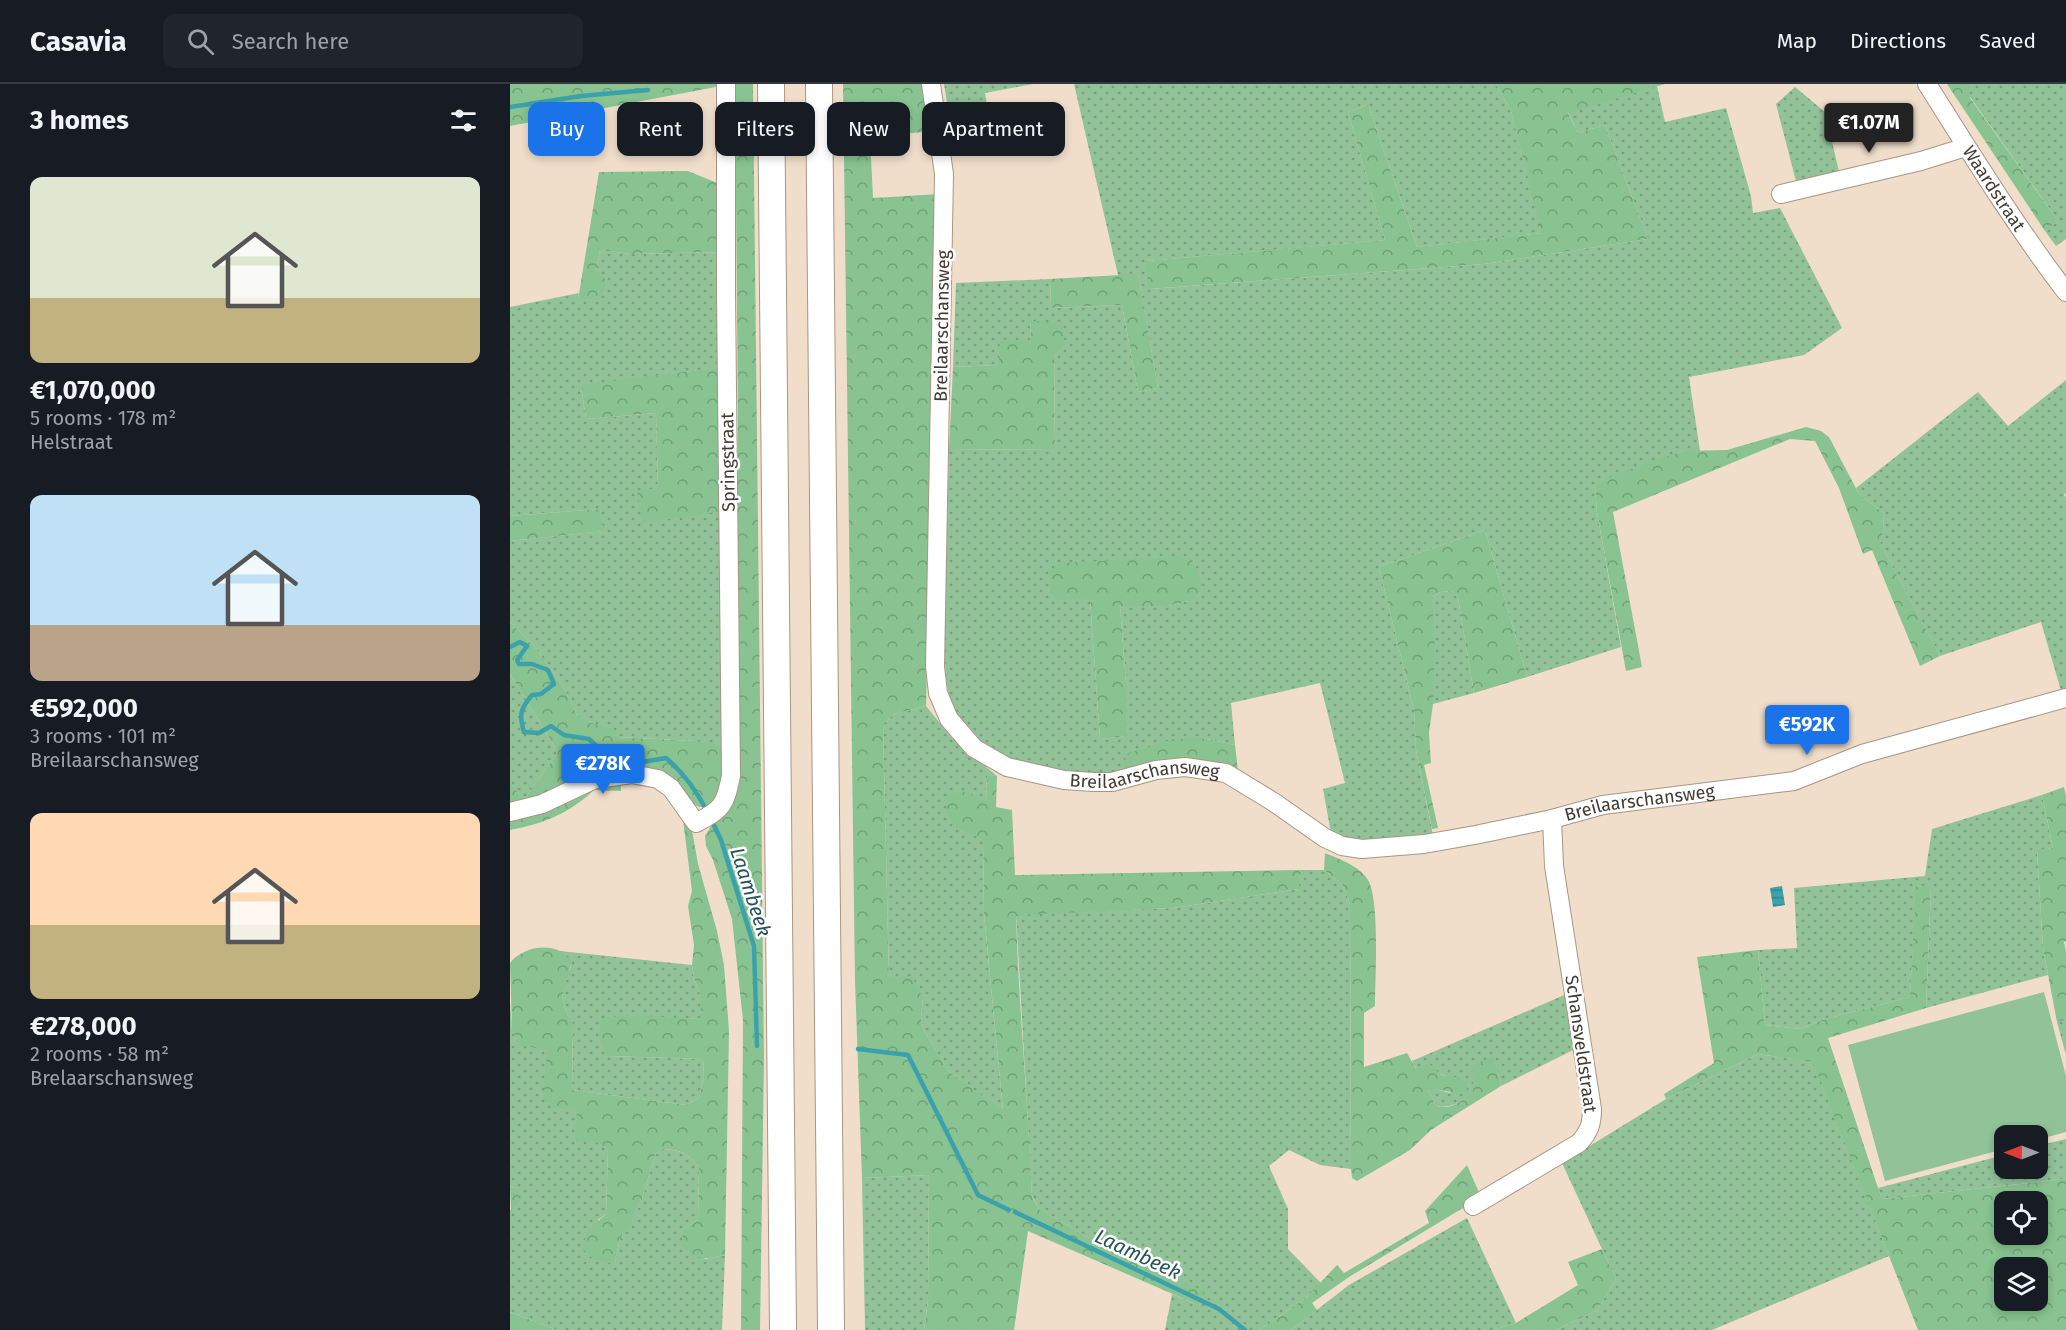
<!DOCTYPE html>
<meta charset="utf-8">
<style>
body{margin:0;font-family:"Fira Sans",sans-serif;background:#20242c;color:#f1f3f6;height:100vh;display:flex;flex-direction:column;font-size:22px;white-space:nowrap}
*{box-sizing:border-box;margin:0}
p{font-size:20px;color:#9ea1a6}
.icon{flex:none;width:33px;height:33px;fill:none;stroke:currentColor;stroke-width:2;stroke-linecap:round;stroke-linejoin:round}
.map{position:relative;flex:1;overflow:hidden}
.side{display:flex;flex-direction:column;background:#171b24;width:510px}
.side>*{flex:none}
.hud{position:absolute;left:18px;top:18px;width:570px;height:54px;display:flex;gap:12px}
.needle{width:39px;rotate:270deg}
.fabs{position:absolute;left:1484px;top:1041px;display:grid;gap:12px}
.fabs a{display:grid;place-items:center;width:54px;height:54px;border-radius:12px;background:#171b24;box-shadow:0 3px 9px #0003;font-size:30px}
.price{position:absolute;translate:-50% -51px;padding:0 14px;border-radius:6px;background:#1a73e8;color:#fff;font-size:20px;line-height:39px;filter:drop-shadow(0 2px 3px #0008)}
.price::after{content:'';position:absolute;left:50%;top:36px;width:18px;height:14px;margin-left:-9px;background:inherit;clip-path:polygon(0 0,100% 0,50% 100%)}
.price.current{background:#222;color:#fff}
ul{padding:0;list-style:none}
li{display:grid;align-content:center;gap:12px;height:318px;padding:0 30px}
li span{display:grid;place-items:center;height:186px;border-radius:12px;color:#555}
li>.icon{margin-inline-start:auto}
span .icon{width:108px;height:108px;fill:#fffc;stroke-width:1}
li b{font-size:26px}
h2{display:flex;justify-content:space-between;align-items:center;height:72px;padding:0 30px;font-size:26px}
.tag{padding:0 21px;border-radius:12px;background:#171b24;box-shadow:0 3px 9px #0003;font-size:21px;line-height:54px}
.tag.current{background:#1a73e8;color:#fff}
header{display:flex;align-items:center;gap:36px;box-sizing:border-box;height:84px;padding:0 30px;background:#171b24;border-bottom:2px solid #363941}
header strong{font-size:28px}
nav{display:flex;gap:33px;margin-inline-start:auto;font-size:21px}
.search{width:420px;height:54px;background:#20242c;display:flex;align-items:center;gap:15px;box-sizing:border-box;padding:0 21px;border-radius:12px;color:#9ea1a6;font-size:22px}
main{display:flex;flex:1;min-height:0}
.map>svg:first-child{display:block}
.grass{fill:url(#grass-dots);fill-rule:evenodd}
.forest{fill:url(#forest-crowns);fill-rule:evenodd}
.pitch{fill:#91c298}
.water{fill:url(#water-rules)}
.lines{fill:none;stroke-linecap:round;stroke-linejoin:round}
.stream{stroke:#3ba2ab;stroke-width:4.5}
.minor-casing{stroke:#a79684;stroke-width:20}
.highway-casing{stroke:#a79684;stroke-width:28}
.minor{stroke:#fff;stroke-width:18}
.highway{stroke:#fff;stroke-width:26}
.labels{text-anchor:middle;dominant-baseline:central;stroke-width:5;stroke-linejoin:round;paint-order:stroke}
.street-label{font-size:18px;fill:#423b33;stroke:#fff}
.water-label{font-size:20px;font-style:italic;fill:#275357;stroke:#fff}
</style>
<header>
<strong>Casavia</strong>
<div class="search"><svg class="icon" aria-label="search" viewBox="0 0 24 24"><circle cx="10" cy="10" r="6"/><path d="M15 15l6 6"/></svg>Search here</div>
<nav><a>Map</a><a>Directions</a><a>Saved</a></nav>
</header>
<main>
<section class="side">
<h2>3 homes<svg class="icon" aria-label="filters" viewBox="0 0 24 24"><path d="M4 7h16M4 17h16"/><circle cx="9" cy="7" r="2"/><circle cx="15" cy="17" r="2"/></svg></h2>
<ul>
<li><span style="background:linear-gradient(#dfe7d0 65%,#c2b280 0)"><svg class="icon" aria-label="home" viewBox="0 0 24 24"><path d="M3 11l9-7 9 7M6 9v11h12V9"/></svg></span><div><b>€1,070,000</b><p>5 rooms · 178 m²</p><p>Helstraat</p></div></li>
<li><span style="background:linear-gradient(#bfe0f5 70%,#b9a48a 0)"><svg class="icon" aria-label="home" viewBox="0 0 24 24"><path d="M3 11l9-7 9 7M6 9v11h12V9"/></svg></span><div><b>€592,000</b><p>3 rooms · 101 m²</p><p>Breilaarschansweg</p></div></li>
<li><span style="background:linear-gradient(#ffd9b3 60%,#c2b280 0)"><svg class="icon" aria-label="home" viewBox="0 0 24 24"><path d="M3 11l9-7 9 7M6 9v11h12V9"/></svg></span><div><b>€278,000</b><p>2 rooms · 58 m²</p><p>Brelaarschansweg</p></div></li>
</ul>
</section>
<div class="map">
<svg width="1556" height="1246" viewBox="0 0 1556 1246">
<defs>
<pattern id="grass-dots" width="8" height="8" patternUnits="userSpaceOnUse" patternTransform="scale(1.5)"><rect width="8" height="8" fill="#91c298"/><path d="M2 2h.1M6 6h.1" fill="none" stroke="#789f7d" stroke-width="1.8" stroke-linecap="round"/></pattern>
<pattern id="forest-crowns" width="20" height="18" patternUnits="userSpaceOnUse" patternTransform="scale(1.5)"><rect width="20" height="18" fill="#88c391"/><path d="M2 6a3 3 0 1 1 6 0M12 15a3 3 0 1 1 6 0" fill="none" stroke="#71a077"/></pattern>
<pattern id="water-rules" width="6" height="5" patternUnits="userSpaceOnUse" patternTransform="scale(1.5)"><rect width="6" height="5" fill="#3ba2ab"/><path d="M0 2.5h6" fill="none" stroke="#33858c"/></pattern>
</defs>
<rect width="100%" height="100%" fill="#f0decb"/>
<!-- grass -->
<g class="grass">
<path d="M 434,0 L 523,0 L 475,9 L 482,47 L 443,56 Z"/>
<path d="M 564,0 L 986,0 L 1001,27 L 1033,149 L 907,163 L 858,21 L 838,28 L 875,156 L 637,177 L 640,205 L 974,180 L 1138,155 L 1095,41 L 1068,49 L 1058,28 L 1147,2 L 1155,38 L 1216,24 L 1241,112 L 1243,129 L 1270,124 L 1332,244 L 1294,271 L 1179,293 L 1190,367 L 1173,367 L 1085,403 L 1087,428 L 1111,563 L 1017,593 L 975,446 L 869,483 L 904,626 L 906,666 L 923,751 C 895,756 846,765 821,749 L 813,705 L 835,699 L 810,599 L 721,619 L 725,661 L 692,654 L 613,691 L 540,687 L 486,671 L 457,649 L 442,622 L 436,598 L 434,554 L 439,366 L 545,365 L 544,271 L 520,237 L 521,258 L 489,281 L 443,283 L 446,199 L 540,195 L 541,224 L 612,221 L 628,308 L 648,304 L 628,191 L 608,191 ZM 550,479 L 566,479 L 679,517 L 658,522 L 610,522 L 616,599 L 615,652 L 590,655 L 580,515 Z"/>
<path d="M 1460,0 L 1556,0 L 1556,155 L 1546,162 L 1535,147 L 1548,137 L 1460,13 Z"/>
<path d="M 1285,3 L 1315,28 L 1330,92 L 1287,101 L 1266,20 Z"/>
<path d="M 90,166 L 121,170 L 211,168 L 213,283 L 71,302 L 76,335 L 146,329 L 148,404 L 213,427 L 216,667 L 185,657 L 108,653 L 77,639 L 67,631 L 54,604 L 23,561 L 0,538 L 0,457 L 93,447 L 90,425 L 0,432 L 0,223 L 69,209 L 68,215 L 95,204 L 86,187 Z"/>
<path d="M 1556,296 L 1556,409 L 1554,411 L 1556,413 L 1556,609 L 1552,610 L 1531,538 L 1430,572 L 1370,459 L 1374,445 L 1373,429 L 1349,410 L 1346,404 L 1468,308 L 1498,342 Z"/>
<path d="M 942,507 L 948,514 L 964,609 L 923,620 L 922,513 L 930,508 Z"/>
<path d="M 0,590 L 48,668 L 14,716 L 0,698 Z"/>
<path d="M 416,622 L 442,654 L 487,692 L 477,692 L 476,719 L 460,709 L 444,744 L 473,754 L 474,830 L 493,1027 L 439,988 L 413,945 L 411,932 L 413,914 L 379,895 L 373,640 L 384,630 Z"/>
<path d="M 1532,711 L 1543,764 L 1527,767 L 1533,864 L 1538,891 L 1416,924 L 1421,804 L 1407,802 L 1400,913 L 1312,936 L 1291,945 L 1255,941 L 1248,866 L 1287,864 L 1284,804 L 1415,792 L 1422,745 Z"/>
<path d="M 789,786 L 814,786 L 832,800 L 840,820 L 841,1085 L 810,1081 L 779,1066 L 759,1082 L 778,1125 L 778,1165 L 811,1199 L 797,1213 L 750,1246 L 655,1246 L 662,1210 L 688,1221 L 593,1162 L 529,1125 L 522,1112 L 506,830 L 663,824 L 789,805 Z"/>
<path d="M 50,867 L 182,881 L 184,894 L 191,912 L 191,935 L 107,932 L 97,972 L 193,975 L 194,994 L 189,1014 L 176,1021 L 62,1006 L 63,941 L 56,928 L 52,912 L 56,892 L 61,883 Z"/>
<path d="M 1059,909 L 1067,964 L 991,1002 L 984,973 L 963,991 L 964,1008 C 951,1017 942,1025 926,1022 L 918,1007 L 925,1005 L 940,1009 L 937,992 L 906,985 L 902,977 Z"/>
<path d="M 0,918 L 2,945 L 22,962 L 38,966 L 45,1024 L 67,1024 L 71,1056 L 87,1058 L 98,1065 L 96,1130 L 88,1136 L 105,1178 L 110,1154 L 119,1143 L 132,1115 L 145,1071 L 152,1065 C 171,1066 176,1068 189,1083 L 188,1136 L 173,1145 L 195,1175 L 215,1171 L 212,1246 L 47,1246 L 0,1228 L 0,1127 L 8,1105 L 0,1102 Z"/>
<path d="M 1556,936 L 1556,971 L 1547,938 Z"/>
<path d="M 1248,970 L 1304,978 L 1379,1172 L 1202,1246 L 1046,1246 L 1087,1226 L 1106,1195 L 1052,1079 L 1156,1015 Z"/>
<path d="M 1556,1055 L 1556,1095 L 1372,1115 L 1368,1104 L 1494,1071 L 1494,1084 L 1527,1084 L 1527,1062 Z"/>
<path d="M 419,1091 L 418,1216 L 414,1246 L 355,1246 L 352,1094 Z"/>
<path d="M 957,1134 L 1006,1239 L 984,1246 L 781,1246 L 839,1201 Z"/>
</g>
<!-- forest -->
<g class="forest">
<path d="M 0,0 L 210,0 L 211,2 L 0,42 Z"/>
<path d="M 225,0 L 243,0 L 254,975 L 250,1246 L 231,1246 L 233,936 L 222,835 L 203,776 L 196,762 L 195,752 L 201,742 L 210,734 L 226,542 L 228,341 Z"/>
<path d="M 333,0 L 416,0 L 424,47 L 360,53 L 363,114 L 430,110 L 416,622 L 384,630 L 373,640 L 379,895 L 403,894 L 413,914 L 411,932 L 413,945 L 439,988 L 493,1026 L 474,830 L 473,755 L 444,744 L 438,731 L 435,713 C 455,704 458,707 476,718 L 477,692 L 487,692 L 486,723 L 502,726 L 505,791 L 789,786 L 789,805 L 663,824 L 506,831 C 509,925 518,1018 522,1113 L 529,1125 L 593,1162 L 694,1207 L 688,1221 L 518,1147 L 504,1246 L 414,1246 L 418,1216 L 419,1091 L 352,1094 L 345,897 Z"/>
<path d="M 986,0 L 1155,0 L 1058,29 L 1068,49 L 1095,41 L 1138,155 L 974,180 L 639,205 L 636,177 L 875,156 L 838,28 L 858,21 L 907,163 L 1032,149 L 1001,27 Z"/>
<path d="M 1437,0 L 1460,0 L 1460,14 L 1548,137 L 1535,147 Z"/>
<path d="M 178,87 L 212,101 L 211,168 L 121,170 L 90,166 L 86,187 L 95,195 L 95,204 L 89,213 L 68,216 L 89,88 Z"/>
<path d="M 628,190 L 648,304 L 628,308 L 612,221 L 541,224 L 540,195 Z"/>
<path d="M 520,237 L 552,238 L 555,261 L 544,271 L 545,365 L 439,366 L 443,283 L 489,281 L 490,255 L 521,258 Z"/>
<path d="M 213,283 L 213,427 L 132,439 L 127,407 L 148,404 L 146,329 L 76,335 L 71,301 Z"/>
<path d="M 1296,343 L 1311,347 L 1319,353 L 1349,410 L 1373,429 L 1374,445 L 1370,459 L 1430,572 L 1410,582 L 1362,466 L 1353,470 L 1329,404 L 1305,357 L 1280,355 L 1103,428 L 1132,583 L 1116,587 L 1087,428 L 1085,403 L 1102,392 L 1173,367 L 1217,366 Z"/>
<path d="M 90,425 L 94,447 L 0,457 L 0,432 Z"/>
<path d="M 975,446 L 1017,593 L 964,609 L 948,514 L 942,507 L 930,508 L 922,513 L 925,562 L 923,620 L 919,649 L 921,679 L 914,681 L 928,744 L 922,745 L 906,666 L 904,626 L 869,483 Z"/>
<path d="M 670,473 L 682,477 L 690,495 L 691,507 L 679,517 L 658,522 L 610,522 L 616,599 L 616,652 L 590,655 L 580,515 L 548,516 L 540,508 L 541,486 L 550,479 Z"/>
<path d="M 0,538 L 23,561 L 54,604 L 67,631 L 77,638 L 103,645 L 108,653 L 185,657 L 209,661 L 216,667 L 214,700 L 202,721 C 193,724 188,724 180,718 L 110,687 L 111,707 L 84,706 C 60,729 33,740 0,746 L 0,698 L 14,716 L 48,668 L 0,590 Z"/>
<path d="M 692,654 L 725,661 L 728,687 L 613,691 L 616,670 L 663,655 Z"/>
<path d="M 1554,703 L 1556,712 L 1556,857 L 1554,858 L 1556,868 L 1556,936 L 1547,938 L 1533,864 L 1527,766 L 1543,764 L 1532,711 Z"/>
<path d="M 180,735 L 188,780 L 207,847 L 214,881 L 219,947 L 215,1171 C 195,1175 186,1178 172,1162 L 173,1145 L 188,1136 L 189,1083 C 176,1068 172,1066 152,1065 L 145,1071 L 132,1115 L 119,1144 L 110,1154 L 105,1178 C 91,1181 82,1176 73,1165 L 77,1147 L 96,1130 L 98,1065 L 87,1058 L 65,1057 L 67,1024 L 45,1024 L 33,1015 L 37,966 L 10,961 L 2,945 L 0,879 C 11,865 33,859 50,867 C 54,869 58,874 62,877 L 52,912 L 56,928 L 63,940 L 62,1006 L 176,1021 L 189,1014 L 194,994 L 193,975 L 97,972 L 89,952 L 92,936 L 107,932 L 134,932 L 191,935 L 191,912 L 184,894 L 182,881 L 184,861 L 178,822 L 182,807 L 173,736 Z"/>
<path d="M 815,769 C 829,775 850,782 858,796 C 870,816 865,895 865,922 L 854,929 L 854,983 L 897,969 L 906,985 L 920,980 L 931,991 L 946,993 L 957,998 L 957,1006 C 943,1013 932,1002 918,1007 L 926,1022 C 942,1026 951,1017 963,1008 L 963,991 L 961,982 L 984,972 L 991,1002 L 921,1046 L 900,1066 L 847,1097 L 842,1094 L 841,1085 L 840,820 L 832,800 L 814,786 Z"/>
<path d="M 1406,802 L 1421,803 L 1416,924 L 1318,954 L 1368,1104 L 1372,1115 L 1556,1095 L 1556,1246 L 1408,1246 L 1303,978 L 1248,970 L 1156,1015 L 1154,1010 L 1204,979 L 1187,873 L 1248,866 L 1255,941 L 1291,945 L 1312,936 L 1400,913 ZM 1494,1118 L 1527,1118 L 1527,1150 L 1494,1150 ZM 1494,1184 L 1527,1184 L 1527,1216 L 1494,1216 Z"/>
<path d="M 957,1081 L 971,1113 L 839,1193 L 802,1219 L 807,1226 L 781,1246 L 750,1246 L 797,1213 L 827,1181 L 834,1189 L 919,1139 L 915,1127 Z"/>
<path d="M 0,1102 L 8,1105 L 9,1118 L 1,1128 Z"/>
<path d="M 1092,1165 L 1106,1195 L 1087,1226 L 1046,1246 L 984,1246 L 1006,1239 L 1068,1201 L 1058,1178 Z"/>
<path d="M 0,1228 L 47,1246 L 0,1246 Z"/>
</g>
<!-- pitch -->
<path class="pitch" d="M 1534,908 L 1556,992 L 1556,1048 L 1527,1056 L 1527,1052 L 1494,1052 L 1494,1065 L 1375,1097 L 1338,961 Z"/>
<!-- water -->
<path class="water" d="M 1272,802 L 1275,821 L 1263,823 L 1260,804 Z"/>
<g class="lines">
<!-- stream -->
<g class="stream">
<path d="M 0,23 L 71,12 L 138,6"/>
<path d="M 0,563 L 10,558 L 17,562 L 7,576 L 9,580 L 22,580 L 38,586 L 44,600 L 31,610 L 22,611 C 10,625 9,631 14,648 L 29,649 L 41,642 L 54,651 L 79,655 L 97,672 L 86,686 L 156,674 C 174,689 186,706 197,727"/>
<path d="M 202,737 L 211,756 L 244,862 L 247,962"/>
<path d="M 348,965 L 398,971 L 468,1111 L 499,1126"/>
<path d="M 505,1128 L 709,1225 L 735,1246"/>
</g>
<defs>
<g id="minor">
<path id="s1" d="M 421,0 L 434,90 L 425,583 L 428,609 L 439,635 L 464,664 L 497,683 L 554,696 L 583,698 L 602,698 L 646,686 L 675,683 L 716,689 L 762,717 L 815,754 L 832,762 L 852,765 L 914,760 L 965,751 L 1042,735 L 1093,721 L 1284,697 L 1352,670 L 1556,614"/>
<path id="s2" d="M 1417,0 C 1462,71 1505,141 1556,208"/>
<path d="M 1271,110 L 1411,77 L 1456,63"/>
<path d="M 0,728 L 32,720 L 85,695 L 122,690 L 148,695 L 161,704 L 186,739 C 213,725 215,721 221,692 L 216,208 L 216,0"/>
<path d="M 963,1122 L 1069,1059 C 1079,1048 1082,1040 1082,1025 L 1044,782 L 1042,735"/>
</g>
<g id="highway">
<path d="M 261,0 L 273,1246"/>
<path d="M 309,0 L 321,1246"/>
</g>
</defs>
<!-- minor casing -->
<use href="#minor" class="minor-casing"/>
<!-- highway casing -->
<use href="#highway" class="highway-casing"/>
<!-- minor -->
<use href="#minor" class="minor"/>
<!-- highway -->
<use href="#highway" class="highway"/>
</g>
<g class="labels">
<!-- street labels -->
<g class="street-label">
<text stroke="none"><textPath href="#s2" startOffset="124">Waardstraat</textPath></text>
<text transform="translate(432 242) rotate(-89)">Breilaarschansweg</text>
<text transform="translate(218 378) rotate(-91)">Springstraat</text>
<text stroke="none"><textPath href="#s1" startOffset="855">Breilaarschansweg</textPath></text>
<text stroke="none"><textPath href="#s1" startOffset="1377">Breilaarschansweg</textPath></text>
<text transform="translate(1071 960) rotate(82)">Schansveldstraat</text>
</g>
<!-- water labels -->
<g class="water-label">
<text transform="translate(241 808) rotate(72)">Laambeek</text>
<text transform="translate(628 1170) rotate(25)">Laambeek</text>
</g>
</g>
</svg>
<div class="fabs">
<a><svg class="needle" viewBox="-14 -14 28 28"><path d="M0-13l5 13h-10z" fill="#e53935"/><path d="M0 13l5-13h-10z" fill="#9ea1a6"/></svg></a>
<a><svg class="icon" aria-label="locate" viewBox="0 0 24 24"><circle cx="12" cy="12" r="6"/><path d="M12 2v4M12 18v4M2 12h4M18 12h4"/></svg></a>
<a><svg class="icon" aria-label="layers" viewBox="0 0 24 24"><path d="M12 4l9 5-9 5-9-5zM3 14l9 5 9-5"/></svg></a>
</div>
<b class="price current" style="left:1359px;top:70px">€1.07M</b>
<b class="price" style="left:1297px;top:672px">€592K</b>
<b class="price" style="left:93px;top:711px">€278K</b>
<div class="hud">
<a class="tag current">Buy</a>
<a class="tag">Rent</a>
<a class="tag">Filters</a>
<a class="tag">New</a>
<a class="tag">Apartment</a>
</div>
</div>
</main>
